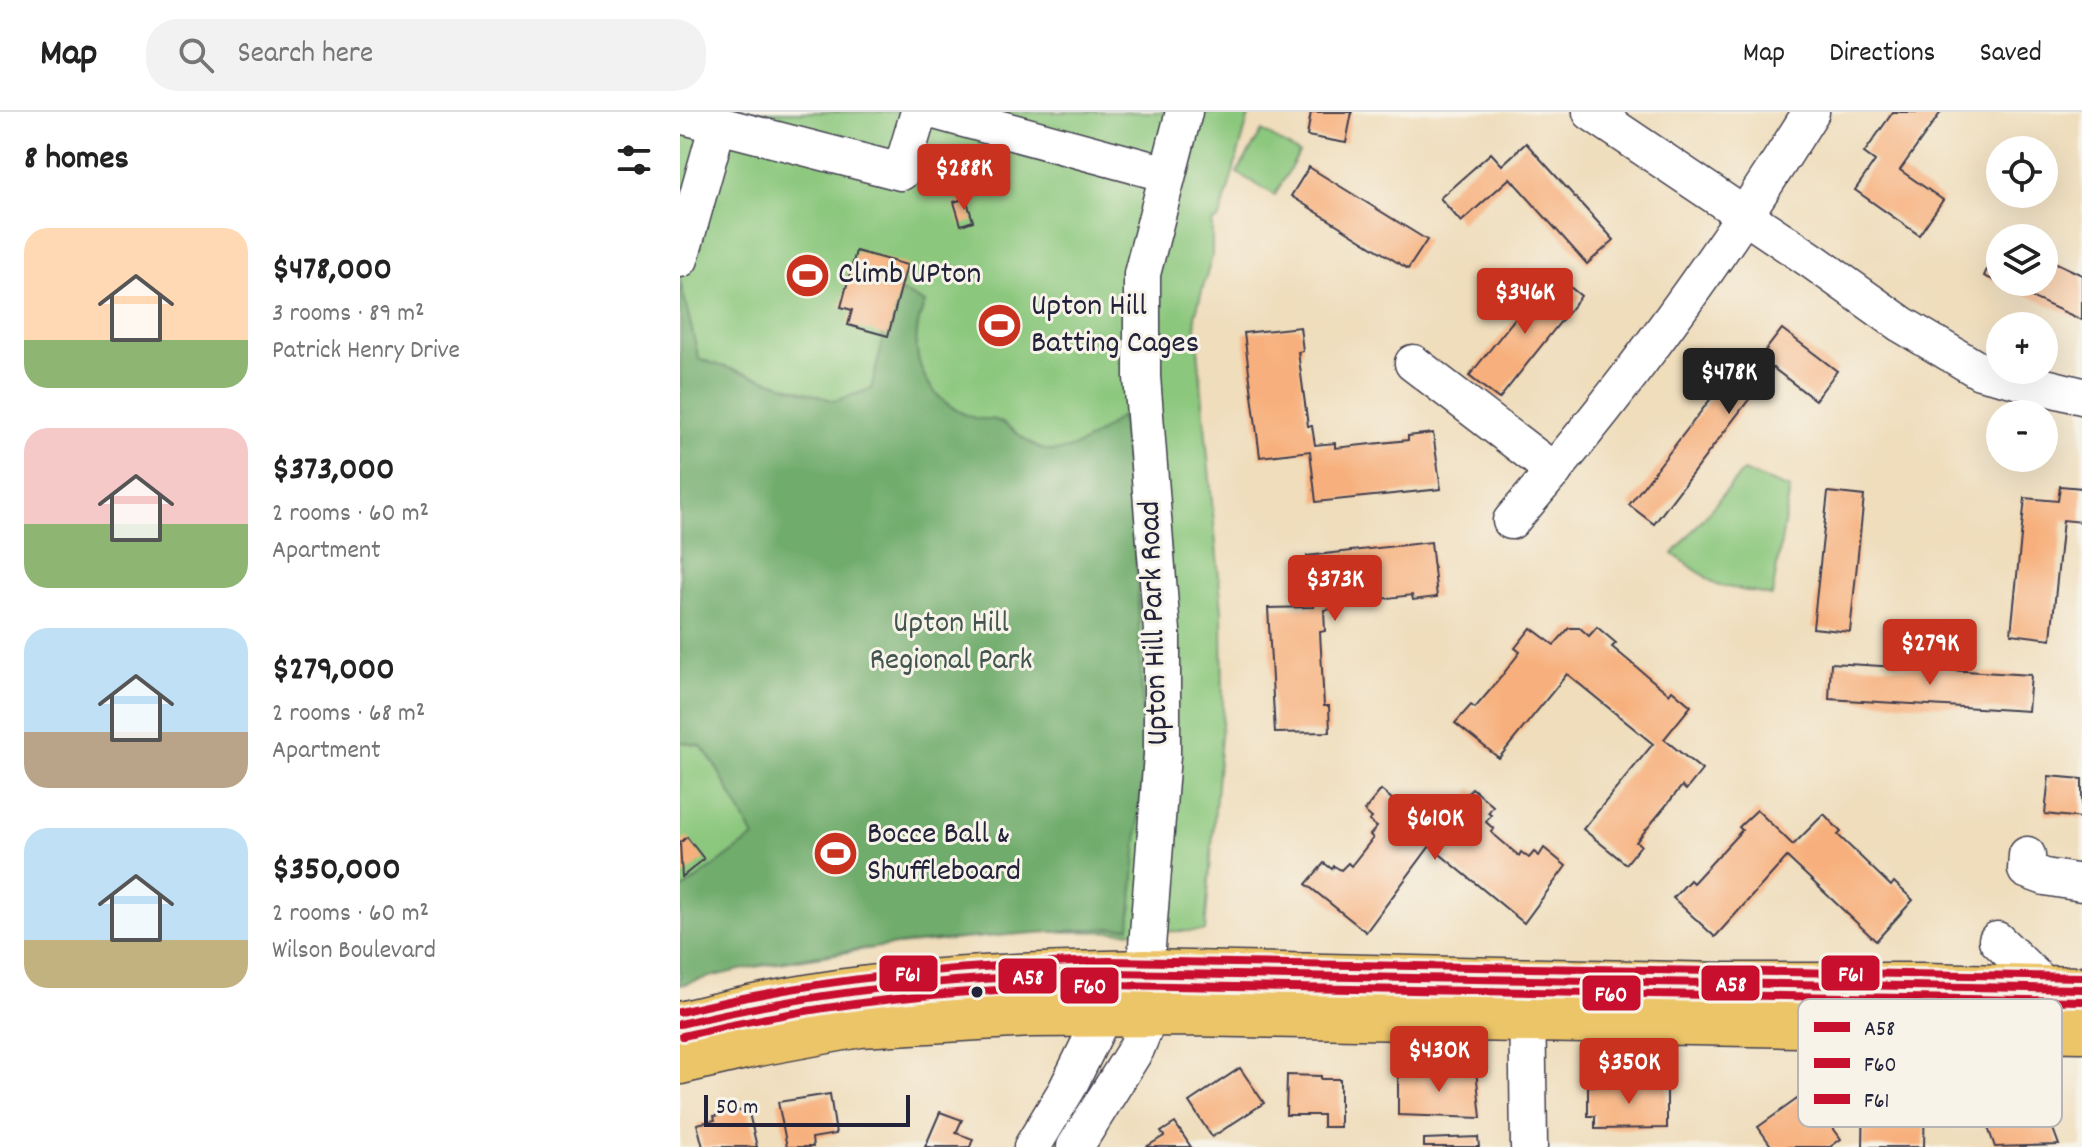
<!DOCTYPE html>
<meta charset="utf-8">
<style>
body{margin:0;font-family:Dekko,sans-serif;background:#f2f2f2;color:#222;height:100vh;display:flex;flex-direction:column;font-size:30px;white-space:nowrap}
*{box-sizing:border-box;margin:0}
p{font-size:26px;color:#767676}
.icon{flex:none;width:44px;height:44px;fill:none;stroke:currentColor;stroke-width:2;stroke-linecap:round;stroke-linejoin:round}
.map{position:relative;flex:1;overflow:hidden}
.details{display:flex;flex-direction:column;background:#fff;width:680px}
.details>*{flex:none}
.tools{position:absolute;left:1306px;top:24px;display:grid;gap:16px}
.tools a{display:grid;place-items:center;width:72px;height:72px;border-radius:50%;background:#fff;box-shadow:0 8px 32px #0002;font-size:40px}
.scale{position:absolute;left:24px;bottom:20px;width:206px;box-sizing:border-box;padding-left:8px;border:4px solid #22223b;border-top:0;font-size:22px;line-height:28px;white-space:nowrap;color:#22223b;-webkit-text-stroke:6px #f7f3e8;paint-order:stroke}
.price{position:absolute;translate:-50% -68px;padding:0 18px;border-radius:8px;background:#c8321e;color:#fff;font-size:26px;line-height:52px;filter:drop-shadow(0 2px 4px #0008)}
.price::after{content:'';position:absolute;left:50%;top:48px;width:24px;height:18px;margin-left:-12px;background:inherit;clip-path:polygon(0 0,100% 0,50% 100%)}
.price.active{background:#222;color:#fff}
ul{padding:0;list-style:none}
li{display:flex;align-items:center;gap:24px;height:200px;padding:0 24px}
li span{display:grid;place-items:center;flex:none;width:224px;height:160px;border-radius:24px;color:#555}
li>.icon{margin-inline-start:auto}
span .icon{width:96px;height:96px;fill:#fffc;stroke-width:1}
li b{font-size:34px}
h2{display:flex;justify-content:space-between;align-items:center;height:96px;padding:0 24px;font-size:34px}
header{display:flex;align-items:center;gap:48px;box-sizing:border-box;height:112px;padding:0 40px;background:#fff;border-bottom:2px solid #e0e0e0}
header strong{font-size:38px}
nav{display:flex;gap:44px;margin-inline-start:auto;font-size:28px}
.search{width:560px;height:72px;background:#f2f2f2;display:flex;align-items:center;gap:20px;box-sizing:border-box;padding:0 28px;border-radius:32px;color:#767676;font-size:30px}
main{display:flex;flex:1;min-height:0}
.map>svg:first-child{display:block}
.green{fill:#8bc77d;stroke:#56745c;stroke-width:2}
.forest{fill:#70ac6c;stroke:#496754;stroke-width:2}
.building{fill:#f7b07d}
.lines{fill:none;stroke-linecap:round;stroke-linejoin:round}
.minor-casing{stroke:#413e4e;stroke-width:39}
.major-casing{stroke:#413e4e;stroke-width:47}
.minor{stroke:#fff;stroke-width:36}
.major{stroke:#edc569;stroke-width:44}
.bus-1-casing{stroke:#f7f3e8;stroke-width:14}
.bus-2-casing{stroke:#f7f3e8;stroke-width:14}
.bus-3-casing{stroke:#f7f3e8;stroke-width:14}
.bus-1{stroke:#c8102e;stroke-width:8}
.bus-2{stroke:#c8102e;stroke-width:8}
.bus-3{stroke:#c8102e;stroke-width:8}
.bus-dot{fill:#22223b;stroke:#f7f3e8;stroke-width:3}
.labels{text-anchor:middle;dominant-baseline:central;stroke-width:6;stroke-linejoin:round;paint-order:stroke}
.poi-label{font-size:32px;fill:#22223b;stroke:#f7f3e8;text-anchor:start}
.street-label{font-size:32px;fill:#22223b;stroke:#f7f3e8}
.park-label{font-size:32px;fill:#42544f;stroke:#f7f3e8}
.key{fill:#f7f3e8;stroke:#b7b4b4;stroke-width:2}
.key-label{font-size:22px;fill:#22223b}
.line-badge{stroke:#f7f3e8;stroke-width:3}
.badge-label{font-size:22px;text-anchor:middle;font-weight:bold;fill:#fff}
</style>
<header>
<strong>Map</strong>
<div class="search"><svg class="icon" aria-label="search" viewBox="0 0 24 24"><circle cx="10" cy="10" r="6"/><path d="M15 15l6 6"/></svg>Search here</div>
<nav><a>Map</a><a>Directions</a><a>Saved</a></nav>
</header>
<main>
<section class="details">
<h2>8 homes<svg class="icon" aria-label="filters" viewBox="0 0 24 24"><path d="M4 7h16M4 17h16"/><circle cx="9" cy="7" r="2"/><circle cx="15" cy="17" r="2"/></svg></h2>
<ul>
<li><span style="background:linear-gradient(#ffd9b3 70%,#8fb573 0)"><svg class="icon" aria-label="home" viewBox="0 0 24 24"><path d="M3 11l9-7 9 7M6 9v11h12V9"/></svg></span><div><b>$478,000</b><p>3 rooms · 89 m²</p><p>Patrick Henry Drive</p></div></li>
<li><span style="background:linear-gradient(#f6c9c9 60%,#8fb573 0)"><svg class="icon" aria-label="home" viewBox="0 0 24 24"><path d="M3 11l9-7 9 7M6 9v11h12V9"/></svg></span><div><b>$373,000</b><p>2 rooms · 60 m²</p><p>Apartment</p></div></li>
<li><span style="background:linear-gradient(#bfe0f5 65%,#b9a48a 0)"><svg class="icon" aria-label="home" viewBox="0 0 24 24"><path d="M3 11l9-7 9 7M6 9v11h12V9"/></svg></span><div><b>$279,000</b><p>2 rooms · 68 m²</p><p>Apartment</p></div></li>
<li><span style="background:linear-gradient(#bfe0f5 70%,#c2b280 0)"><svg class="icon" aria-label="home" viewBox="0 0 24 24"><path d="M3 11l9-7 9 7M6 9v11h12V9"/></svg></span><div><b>$350,000</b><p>2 rooms · 60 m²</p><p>Wilson Boulevard</p></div></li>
</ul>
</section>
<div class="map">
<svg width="1402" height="1035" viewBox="0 0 1402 1035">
<rect width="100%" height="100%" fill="#f7f3e8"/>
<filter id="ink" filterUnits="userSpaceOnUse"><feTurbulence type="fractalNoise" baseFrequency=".0125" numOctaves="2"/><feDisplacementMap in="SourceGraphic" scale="16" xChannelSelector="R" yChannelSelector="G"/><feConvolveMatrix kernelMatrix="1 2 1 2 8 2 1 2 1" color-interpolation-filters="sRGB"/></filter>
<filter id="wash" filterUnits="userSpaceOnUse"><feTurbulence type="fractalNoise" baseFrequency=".006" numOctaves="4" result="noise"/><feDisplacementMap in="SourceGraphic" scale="32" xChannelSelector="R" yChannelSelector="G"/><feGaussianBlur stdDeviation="1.8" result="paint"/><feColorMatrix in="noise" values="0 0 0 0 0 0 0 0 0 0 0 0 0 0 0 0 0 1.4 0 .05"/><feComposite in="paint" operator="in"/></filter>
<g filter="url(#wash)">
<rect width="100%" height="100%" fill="#efddbb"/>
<!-- green -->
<g class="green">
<path d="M 0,0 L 570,0 L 540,106 L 532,111 L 532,144 L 515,204 L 542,498 L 543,600 L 525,819 L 359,820 L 206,834 L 49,859 L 0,873 Z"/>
<path d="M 582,19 L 619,41 L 595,83 L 557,61 Z"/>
<path d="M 1063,359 L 1110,377 L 1092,484 L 1037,473 L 993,442 Z"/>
</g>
<!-- forest -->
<path class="forest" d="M 0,168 L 19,247 L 155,289 L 191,277 L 201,237 L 204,207 L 214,179 L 228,182 L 245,191 C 224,239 243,288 294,306 C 302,308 310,306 318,309 C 331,313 351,338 371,339 C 398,340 421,319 441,304 L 457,464 L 464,640 L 450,815 C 300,824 146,832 0,873 L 0,779 L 74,725 L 35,653 L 21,634 L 0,630 Z"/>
<g id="blocks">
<!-- building -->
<g class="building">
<path d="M 631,0 L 672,0 L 666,31 L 627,24 Z"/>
<path d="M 1213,0 L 1261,0 L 1220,58 L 1263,88 L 1239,123 L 1175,78 L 1195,49 L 1184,41 Z"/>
<path d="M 846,31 L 934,128 L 907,152 L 830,66 L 781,110 L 760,86 L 811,41 L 822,53 Z"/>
<path d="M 629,55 L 747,128 L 728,157 L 611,84 Z"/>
<path d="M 286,86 L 293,109 L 281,113 L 274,90 Z"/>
<path d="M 1320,128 L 1320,170 L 1364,170 L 1364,145 L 1402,163 L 1402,208 L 1304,164 Z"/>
<path d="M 176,139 L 227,153 L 208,224 L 168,213 L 172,198 L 161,195 Z"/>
<path d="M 872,160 L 901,184 L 819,287 L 789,264 Z"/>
<path d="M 620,215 L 623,239 L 618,240 L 628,314 L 632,314 L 635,333 L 655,331 L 655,336 L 728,328 L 728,324 L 753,321 L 761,377 L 636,390 L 630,339 L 580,345 L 564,221 Z"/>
<path d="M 1102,217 L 1157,259 L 1135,288 L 1093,256 L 974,412 L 949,393 L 1066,241 L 1077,249 Z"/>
<path d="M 1380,374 L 1402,376 L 1402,410 L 1383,408 L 1371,527 L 1331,522 L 1345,386 L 1378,389 Z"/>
<path d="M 1148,380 L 1184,384 L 1170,520 L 1133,516 Z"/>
<path d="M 751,430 L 757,485 L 733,488 L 732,483 L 659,492 L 660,496 L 644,498 L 645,519 L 640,520 L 644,594 L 649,594 L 650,620 L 595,621 L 588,496 L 634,495 L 627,444 Z"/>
<path d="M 917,515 L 936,531 L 932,535 L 989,582 L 992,578 L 1011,594 L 984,627 L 1022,658 L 1006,678 L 1002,674 L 956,730 L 961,733 L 946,752 L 903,717 L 973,632 L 887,562 L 819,646 L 775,611 L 791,593 L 795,596 L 817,570 L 840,540 L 835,536 L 851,516 L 874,533 L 889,516 L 900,516 L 909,524 Z"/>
<path d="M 1151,551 L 1351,563 L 1348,599 L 1149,587 Z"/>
<path d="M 1369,664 L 1402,667 L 1402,706 L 1365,702 Z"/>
<path d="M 792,676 L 813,694 L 808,701 L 811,703 L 806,710 L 814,717 L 811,720 L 839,744 L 841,740 L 849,746 L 854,740 L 859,744 L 864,736 L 886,754 L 844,811 L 750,734 L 686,820 L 626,772 L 644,751 L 652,757 L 654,754 L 661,758 L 668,751 L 671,754 L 693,726 L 690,723 L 697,715 L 689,709 L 692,706 L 684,699 L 701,678 L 755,723 Z"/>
<path d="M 1077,698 L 1113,733 L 1144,702 L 1161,720 L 1158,723 L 1211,774 L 1214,770 L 1233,788 L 1196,829 L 1107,745 L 1035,825 L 993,786 L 1010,768 L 1013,771 L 1062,718 L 1059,715 Z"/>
<path d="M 7,725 L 24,747 L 2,765 L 0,731 Z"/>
<path d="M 560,956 L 584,991 L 532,1025 L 509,990 Z"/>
<path d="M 796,958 L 801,1006 L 718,1003 L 718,959 Z"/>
<path d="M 607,963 L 641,964 L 641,967 L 660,967 L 660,1015 L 643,1015 L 643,1003 L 606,1003 Z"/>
<path d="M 987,972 L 987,1016 L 915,1017 L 915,1004 L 908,1004 L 908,974 Z"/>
<path d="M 1359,979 L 1379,1033 L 1315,1035 L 1302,999 Z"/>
<path d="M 1127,980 L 1161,1027 L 1150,1035 L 1092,1035 L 1078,1015 Z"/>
<path d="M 150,982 L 156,1022 L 132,1026 L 133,1035 L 107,1035 L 98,990 Z"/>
<path d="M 1184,982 L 1245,982 L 1244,1035 L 1183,1035 Z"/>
<path d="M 68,997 L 77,1035 L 23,1035 L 17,1012 L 35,1008 L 34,1004 Z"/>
<path d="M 260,1000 L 282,1008 L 276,1021 L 293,1027 L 290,1035 L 245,1035 Z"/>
<path d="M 495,1011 L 511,1035 L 466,1035 L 484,1024 L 481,1020 Z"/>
<path d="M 798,1025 L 799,1035 L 744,1035 L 744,1027 Z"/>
</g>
</g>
</g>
<g filter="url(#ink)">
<use href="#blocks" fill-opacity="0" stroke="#413e4e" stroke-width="2"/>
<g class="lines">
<defs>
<g id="minor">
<path d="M 258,0 L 487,62"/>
<path d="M 911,0 L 1134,150 L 1221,212 L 1300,259 L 1402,284"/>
<path d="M 0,3 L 221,60 L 239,0"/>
<path d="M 0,147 L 38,12"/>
<path d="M 733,251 L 874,359"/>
<path d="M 831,409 C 942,281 1042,143 1131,0"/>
<path d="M 1347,743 L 1346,758 L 1365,765 L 1402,771"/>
<path d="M 1317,828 L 1366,875"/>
<path d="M 847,882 L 849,1035"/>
<path d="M 352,1035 L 387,977 L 424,902 L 439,887"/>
<path d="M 395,1035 L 456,937 L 470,902 L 465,860 L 482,643 L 482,519 L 462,265 L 462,162 L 504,0"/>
</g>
<g id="major">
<path d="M 0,912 C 57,898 115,885 173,878 C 270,865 368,862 465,860 L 1044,873 L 1244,873 L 1402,877"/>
<path d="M 0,950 L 77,932 L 180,913 L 351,903 L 507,902 L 1402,918"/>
</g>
</defs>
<!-- minor casing -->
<use href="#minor" class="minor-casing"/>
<!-- major casing -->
<use href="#major" class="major-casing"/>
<!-- minor -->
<use href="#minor" class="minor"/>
<!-- major -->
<use href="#major" class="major"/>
<defs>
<path id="bus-1" d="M 0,912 C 143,877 282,865 429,861 L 1402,877"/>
<path id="bus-2" d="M 3,924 C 145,889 283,877 429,873 L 1402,889"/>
<path id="bus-3" d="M 0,900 C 142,865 283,853 428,849 L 1402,865"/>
</defs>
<!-- bus-1 casing -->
<use href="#bus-1" class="bus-1-casing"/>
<!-- bus-2 casing -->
<use href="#bus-2" class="bus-2-casing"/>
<!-- bus-3 casing -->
<use href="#bus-3" class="bus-3-casing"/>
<!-- bus-1 -->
<use href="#bus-1" class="bus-1"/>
<!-- bus-2 -->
<use href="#bus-2" class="bus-2"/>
<!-- bus-3 -->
<use href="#bus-3" class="bus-3"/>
</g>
</g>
<!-- icons -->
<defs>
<symbol id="stadium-disc" viewBox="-11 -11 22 22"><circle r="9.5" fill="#c8321e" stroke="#f7f3e8"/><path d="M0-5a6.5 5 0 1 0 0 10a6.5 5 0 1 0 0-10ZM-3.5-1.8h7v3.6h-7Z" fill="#fff"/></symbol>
</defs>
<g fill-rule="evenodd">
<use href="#stadium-disc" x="102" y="138" width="51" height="51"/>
<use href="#stadium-disc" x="294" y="188" width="51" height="51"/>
<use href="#stadium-disc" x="130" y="716" width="51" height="51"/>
</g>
<!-- markers -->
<circle class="bus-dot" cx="297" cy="880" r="7"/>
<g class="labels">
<!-- poi labels -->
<g class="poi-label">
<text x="158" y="164">Climb UPton</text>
<text x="351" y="196">Upton Hill<tspan x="351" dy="37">Batting Cages</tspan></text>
<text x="187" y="724">Bocce Ball &amp;<tspan x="187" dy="37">Shuffleboard</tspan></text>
</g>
<!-- street labels -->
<g class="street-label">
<text transform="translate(476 511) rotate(-92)">Upton Hill Park Road</text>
</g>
<!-- park labels -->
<g class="park-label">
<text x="271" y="513">Upton Hill<tspan x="271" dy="37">Regional Park</tspan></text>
</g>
</g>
<!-- legend -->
<rect x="1118" y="887" width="264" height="128" rx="12" class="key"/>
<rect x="1134" y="910" width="36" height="10" fill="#c8102e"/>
<rect x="1134" y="946" width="36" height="10" fill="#c8102e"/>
<rect x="1134" y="982" width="36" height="10" fill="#c8102e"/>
<g class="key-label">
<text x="1184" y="923">A58</text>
<text x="1184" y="959">F60</text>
<text x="1184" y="995">F61</text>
</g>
<g class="line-badge">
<rect x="1140" y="842" width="61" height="38" rx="8" fill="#c8102e"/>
<rect x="198" y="842" width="61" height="39" rx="8" fill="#c8102e"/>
<rect x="317" y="845" width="61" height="38" rx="8" fill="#c8102e"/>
<rect x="1020" y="852" width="61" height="38" rx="8" fill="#c8102e"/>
<rect x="379" y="854" width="61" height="39" rx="8" fill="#c8102e"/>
<rect x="901" y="862" width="61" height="38" rx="8" fill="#c8102e"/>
</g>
<g class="badge-label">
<text x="1171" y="869">F61</text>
<text x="228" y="869">F61</text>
<text x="348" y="872">A58</text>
<text x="1051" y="879">A58</text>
<text x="410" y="881">F60</text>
<text x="931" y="889">F60</text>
</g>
</svg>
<div class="tools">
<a><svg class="icon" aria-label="locate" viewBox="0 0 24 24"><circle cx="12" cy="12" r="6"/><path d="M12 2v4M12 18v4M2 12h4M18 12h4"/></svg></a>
<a><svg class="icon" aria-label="layers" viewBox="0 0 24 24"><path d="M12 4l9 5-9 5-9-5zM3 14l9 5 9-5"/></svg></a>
<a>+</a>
<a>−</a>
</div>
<div class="scale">50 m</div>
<b class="price" style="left:284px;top:100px">$288K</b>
<b class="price" style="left:845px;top:224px">$346K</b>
<b class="price active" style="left:1049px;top:304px">$478K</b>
<b class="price" style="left:655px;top:511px">$373K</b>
<b class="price" style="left:1250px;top:575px">$279K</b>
<b class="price" style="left:755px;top:750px">$610K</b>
<b class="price" style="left:759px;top:982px">$430K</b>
<b class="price" style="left:949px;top:994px">$350K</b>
</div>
</main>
